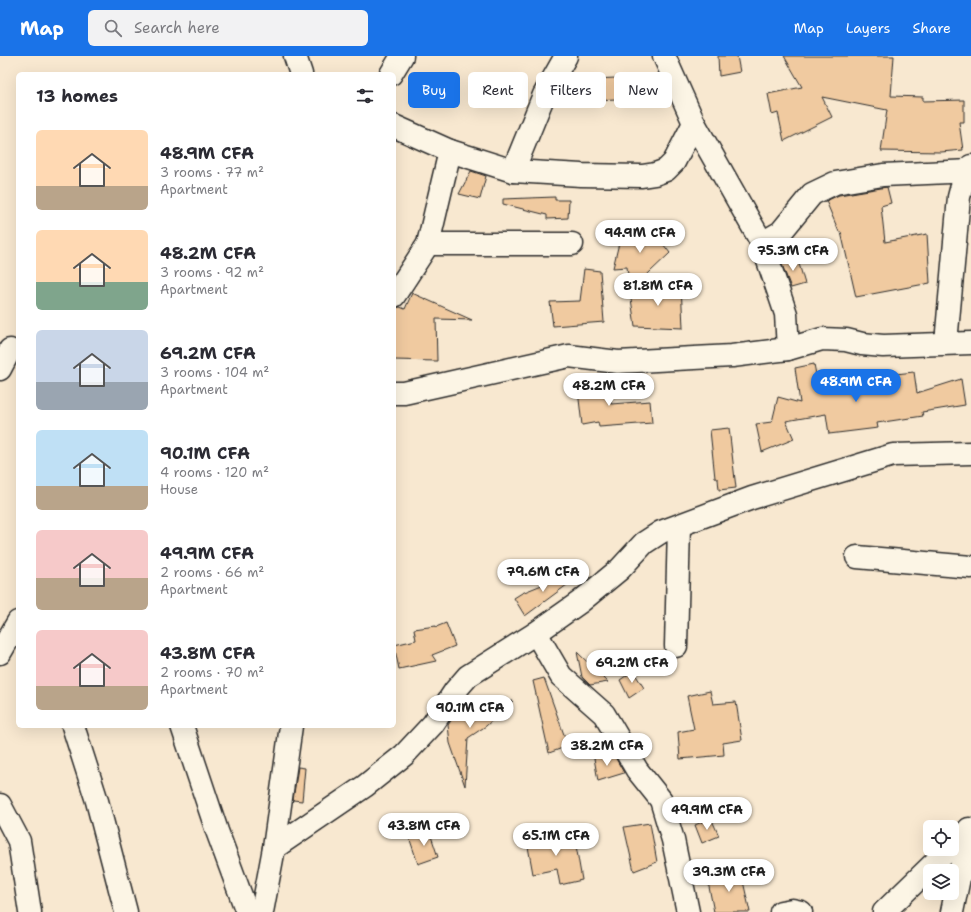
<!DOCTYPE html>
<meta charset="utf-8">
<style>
body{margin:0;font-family:"Shantell Sans",sans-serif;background:#f2f2f3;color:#2b2b33;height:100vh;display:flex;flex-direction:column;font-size:15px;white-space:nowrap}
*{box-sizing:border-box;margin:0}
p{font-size:13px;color:#7c7c81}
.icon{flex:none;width:22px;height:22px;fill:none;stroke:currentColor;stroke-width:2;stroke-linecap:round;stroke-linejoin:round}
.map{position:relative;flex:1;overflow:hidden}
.details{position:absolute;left:16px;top:16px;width:380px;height:656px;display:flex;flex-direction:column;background:#fff;border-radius:6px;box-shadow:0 4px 16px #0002}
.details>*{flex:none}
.top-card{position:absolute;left:408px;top:16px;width:380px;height:36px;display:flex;gap:8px}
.buttons{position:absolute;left:923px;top:764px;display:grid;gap:8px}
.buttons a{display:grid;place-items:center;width:36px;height:36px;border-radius:6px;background:#fff;box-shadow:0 4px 16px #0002;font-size:20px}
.price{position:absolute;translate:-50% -34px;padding:0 9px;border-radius:14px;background:#fff;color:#222;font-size:13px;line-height:26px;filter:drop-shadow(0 1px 2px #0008)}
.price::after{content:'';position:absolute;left:50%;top:24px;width:12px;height:9px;margin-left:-6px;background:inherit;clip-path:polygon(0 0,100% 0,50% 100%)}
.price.selected{background:#1a73e8;color:#fff}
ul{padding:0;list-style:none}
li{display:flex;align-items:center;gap:12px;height:100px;padding:0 20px}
li span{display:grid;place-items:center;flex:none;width:112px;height:80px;border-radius:6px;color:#555}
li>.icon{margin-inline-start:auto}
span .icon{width:48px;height:48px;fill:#fffc;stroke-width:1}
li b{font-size:17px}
h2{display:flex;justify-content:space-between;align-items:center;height:48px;padding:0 20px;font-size:17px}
.pill{padding:0 14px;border-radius:6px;background:#fff;box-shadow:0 4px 16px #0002;font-size:14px;line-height:36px}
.pill.selected{background:#1a73e8;color:#fff}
header{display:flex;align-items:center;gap:24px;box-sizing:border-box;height:56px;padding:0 20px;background:#1a73e8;color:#fff}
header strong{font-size:19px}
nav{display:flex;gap:22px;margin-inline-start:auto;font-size:14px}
.search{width:280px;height:36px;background:#f2f2f3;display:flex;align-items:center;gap:10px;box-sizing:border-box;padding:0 14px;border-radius:6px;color:#7c7c81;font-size:15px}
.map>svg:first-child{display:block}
.building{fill:#f0caa0;stroke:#2b2b2b}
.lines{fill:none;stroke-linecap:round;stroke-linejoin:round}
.street-casing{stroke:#2b2b2b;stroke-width:25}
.street{stroke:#fcf5e5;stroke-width:22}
</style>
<header>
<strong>Map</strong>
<div class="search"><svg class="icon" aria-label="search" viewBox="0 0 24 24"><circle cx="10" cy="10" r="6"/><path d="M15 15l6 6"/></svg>Search here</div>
<nav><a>Map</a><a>Layers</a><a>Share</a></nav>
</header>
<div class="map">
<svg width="971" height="856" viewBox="0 0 971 856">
<rect width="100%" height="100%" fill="#f8e8d0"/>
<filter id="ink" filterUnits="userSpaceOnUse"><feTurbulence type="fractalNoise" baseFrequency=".025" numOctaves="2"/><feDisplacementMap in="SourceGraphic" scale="8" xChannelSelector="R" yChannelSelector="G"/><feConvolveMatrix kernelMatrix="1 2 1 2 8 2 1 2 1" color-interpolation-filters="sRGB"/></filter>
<g filter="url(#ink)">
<!-- building -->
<g class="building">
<path d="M 718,0 L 737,0 L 740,16 L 719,20 Z"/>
<path d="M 784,0 L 894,0 L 891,40 L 923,41 L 923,45 L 964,44 L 964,66 L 959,66 L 963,94 L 941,96 L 881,95 L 887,54 L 822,41 L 832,61 L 784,85 L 778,57 L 772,59 L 768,38 L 802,31 Z"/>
<path d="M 639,21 L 640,42 L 593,44 L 593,23 Z"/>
<path d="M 471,115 L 486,120 L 480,143 L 459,138 Z"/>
<path d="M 887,131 L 891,147 L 881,150 L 885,186 L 927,178 L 930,227 L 856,241 L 841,176 L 839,176 L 826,145 L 839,139 Z"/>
<path d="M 555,141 L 555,144 L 569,144 L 568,162 L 547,163 L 547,159 L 503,148 L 503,143 Z"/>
<path d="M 646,166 L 670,197 L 630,235 L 627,211 L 613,212 L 619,187 Z"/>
<path d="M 797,201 L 805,228 L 791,232 L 781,206 Z"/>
<path d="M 584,213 L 600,215 L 604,266 L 553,270 L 550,246 L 580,245 Z"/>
<path d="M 681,228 L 683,272 L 635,270 L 630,236 Z"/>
<path d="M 412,237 L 472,264 L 436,263 L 437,305 L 394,304 L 394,252 L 400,251 L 405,253 Z"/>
<path d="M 814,308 L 817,324 L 849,320 L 850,323 L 914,316 L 917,337 L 961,323 L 965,349 L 922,356 L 923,360 L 877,367 L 878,372 L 829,378 L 826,358 L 786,365 L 794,383 L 762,396 L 756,368 L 772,366 L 778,341 L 800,347 L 795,312 Z"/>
<path d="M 609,322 L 611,348 L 650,345 L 652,367 L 599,371 L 598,366 L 582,369 L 577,326 Z"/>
<path d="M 729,372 L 736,432 L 719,434 L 718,423 L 715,422 L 710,374 Z"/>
<path d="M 576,515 L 579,520 L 525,560 L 514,542 L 522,537 Z"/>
<path d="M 446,567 L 455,590 L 432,599 L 436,605 L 399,613 L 394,589 L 416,584 L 414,573 L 436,570 L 436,571 Z"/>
<path d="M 577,596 L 608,626 L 590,629 L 582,621 Z"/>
<path d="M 633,615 L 644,632 L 629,642 L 620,624 Z"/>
<path d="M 544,622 L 568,690 L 549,697 L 533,625 Z"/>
<path d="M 710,635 L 713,648 L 736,646 L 742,684 L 723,687 L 724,699 L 680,703 L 678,676 L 694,673 L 687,640 Z"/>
<path d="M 513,645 L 486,670 L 468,682 L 465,730 L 450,687 L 448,669 L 459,652 Z"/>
<path d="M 613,697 L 624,717 L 598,725 L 594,702 Z"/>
<path d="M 298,711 L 305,712 L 302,745 L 293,744 Z"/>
<path d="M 711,762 L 719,780 L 702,787 L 695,769 Z"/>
<path d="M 650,767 L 657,806 L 634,815 L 624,771 Z"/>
<path d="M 429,774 L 438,801 L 418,808 L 409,781 Z"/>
<path d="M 574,778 L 582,824 L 560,829 L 557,813 L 533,818 L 527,785 Z"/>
<path d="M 740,812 L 750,856 L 714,856 L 708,826 L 718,824 L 717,818 Z"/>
</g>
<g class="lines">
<defs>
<g id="street">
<path d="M 295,0 L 301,18"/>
<path d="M 664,0 L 694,67 L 762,187 L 786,258 L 788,293"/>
<path d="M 391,18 L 402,0"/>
<path d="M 394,70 L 450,95 L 513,115 L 581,119 L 642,120 L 655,118 L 666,114 L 674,106 L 694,67"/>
<path d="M 513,115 L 544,39 L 566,0"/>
<path d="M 762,187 L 781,176 L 812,138 L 835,127 L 883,119 L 971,115"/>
<path d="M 428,188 L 572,188"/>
<path d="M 394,240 L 428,188 L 450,95"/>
<path d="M 946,287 L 959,141 L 963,126 L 971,110"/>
<path d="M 0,313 L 10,294"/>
<path d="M 394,337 L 404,337 L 569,300 L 618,306 L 732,300 L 788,293 L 822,283 L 846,284 L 862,288 L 883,290 L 971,287"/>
<path d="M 857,501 L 971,511"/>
<path d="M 536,577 L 561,620 L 604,658 L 637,714 L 661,744 L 673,784 L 688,856"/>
<path d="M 676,590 L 679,470"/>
<path d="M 0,597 L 18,566"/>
<path d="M 73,670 L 97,745 L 126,856"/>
<path d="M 182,670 L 217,775 L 247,856"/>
<path d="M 0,749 L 19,785 L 30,856"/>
<path d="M 274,792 L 365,730 L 404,699 L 433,668 L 455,635 L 468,620 L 536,577 L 580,546 L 620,513 L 644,487 L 661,476 L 752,442 L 893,399 L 971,397"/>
<path d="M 262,856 L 274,792 L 291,670"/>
<path d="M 781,856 L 792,854 L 801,856"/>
<path d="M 884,856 L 949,793"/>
<path d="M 952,856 L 969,773"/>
</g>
</defs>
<!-- street casing -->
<use href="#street" class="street-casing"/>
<!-- street -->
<use href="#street" class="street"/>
</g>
</g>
</svg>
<div class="buttons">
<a><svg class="icon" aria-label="locate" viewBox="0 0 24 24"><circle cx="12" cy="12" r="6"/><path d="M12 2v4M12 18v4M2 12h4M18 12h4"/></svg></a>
<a><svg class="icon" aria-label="layers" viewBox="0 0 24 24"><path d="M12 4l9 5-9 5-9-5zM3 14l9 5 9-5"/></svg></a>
</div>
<b class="price" style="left:640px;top:198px">94.9M CFA</b>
<b class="price" style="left:793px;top:216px">75.3M CFA</b>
<b class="price" style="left:658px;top:251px">81.8M CFA</b>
<b class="price selected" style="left:856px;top:347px">48.9M CFA</b>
<b class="price" style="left:609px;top:351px">48.2M CFA</b>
<b class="price" style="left:543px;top:537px">79.6M CFA</b>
<b class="price" style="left:632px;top:628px">69.2M CFA</b>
<b class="price" style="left:470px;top:673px">90.1M CFA</b>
<b class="price" style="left:607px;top:711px">38.2M CFA</b>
<b class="price" style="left:707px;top:775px">49.9M CFA</b>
<b class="price" style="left:424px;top:791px">43.8M CFA</b>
<b class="price" style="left:556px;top:801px">65.1M CFA</b>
<b class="price" style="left:729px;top:837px">39.3M CFA</b>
<div class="top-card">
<a class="pill selected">Buy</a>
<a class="pill">Rent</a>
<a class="pill">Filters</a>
<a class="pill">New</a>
</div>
<section class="details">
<h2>13 homes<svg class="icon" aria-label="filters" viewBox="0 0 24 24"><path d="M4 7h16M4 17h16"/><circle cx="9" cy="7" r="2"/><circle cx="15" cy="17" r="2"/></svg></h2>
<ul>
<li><span style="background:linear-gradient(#ffd9b3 70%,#b9a48a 0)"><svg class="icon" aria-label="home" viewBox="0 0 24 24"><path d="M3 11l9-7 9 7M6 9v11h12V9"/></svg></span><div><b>48.9M CFA</b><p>3 rooms · 77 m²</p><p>Apartment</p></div></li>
<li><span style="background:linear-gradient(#ffd9b3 65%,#7fa58c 0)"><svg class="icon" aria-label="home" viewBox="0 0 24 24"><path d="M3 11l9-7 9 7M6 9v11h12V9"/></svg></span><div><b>48.2M CFA</b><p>3 rooms · 92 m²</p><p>Apartment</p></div></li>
<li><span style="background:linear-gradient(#c9d6e8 65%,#9aa5b1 0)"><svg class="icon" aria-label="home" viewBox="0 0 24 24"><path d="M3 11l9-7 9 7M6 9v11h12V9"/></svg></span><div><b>69.2M CFA</b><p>3 rooms · 104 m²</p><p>Apartment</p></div></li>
<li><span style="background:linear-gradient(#bfe0f5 70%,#b9a48a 0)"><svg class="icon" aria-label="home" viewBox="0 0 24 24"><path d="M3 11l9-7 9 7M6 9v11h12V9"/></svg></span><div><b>90.1M CFA</b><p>4 rooms · 120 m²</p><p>House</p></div></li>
<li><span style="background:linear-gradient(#f6c9c9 60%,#b9a48a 0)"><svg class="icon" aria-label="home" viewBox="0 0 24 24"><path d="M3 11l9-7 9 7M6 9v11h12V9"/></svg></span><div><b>49.9M CFA</b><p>2 rooms · 66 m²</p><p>Apartment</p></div></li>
<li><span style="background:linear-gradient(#f6c9c9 70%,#b9a48a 0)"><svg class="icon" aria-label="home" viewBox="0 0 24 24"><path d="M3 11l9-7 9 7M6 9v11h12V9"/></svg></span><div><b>43.8M CFA</b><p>2 rooms · 70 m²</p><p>Apartment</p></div></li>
</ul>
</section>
</div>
